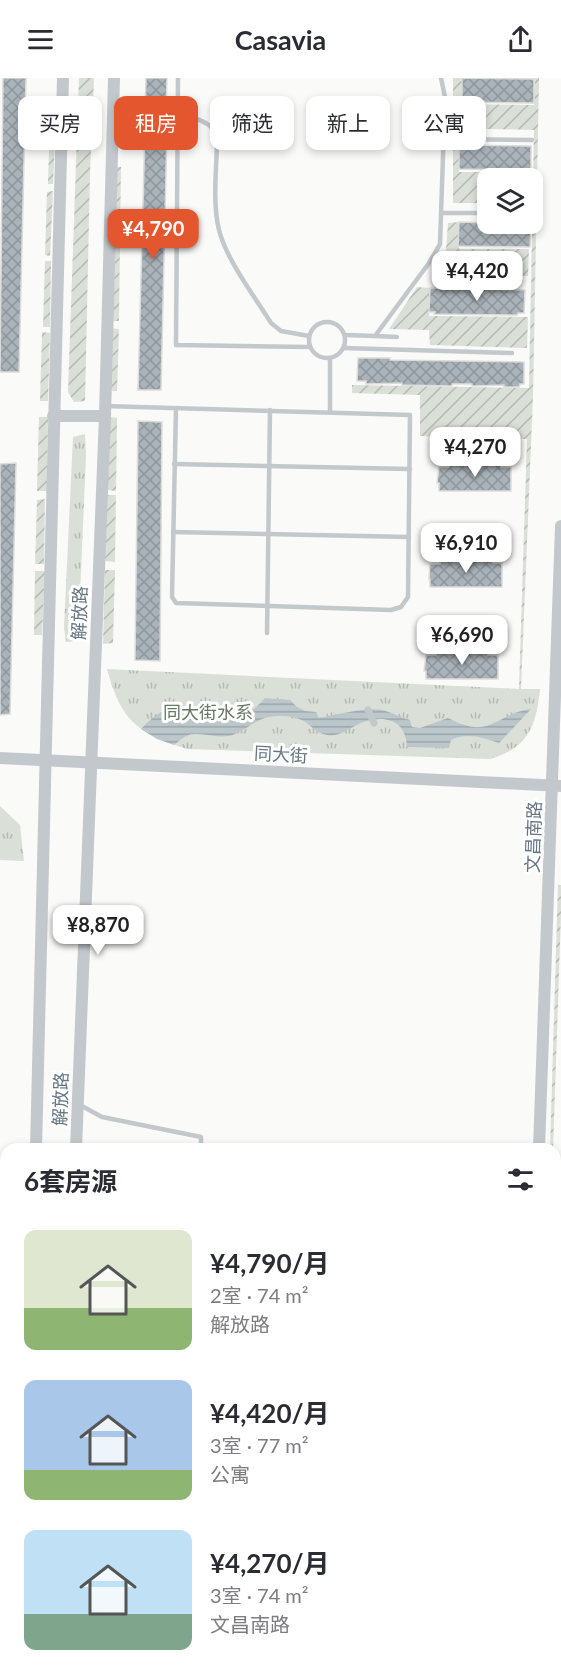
<!DOCTYPE html>
<html lang="zh">
<meta charset="utf-8">
<style>
body{margin:0;font-family:Lato,"Noto Sans SC",sans-serif;background:#f7f7f7;color:#2b2b33;height:100vh;display:flex;flex-direction:column;font-size:22px;white-space:nowrap}
*{box-sizing:border-box;margin:0}
p{font-size:20px;color:#7c7c81}
.icon{flex:none;width:33px;height:33px;fill:none;stroke:currentColor;stroke-width:2;stroke-linecap:round;stroke-linejoin:round}
.map{position:relative;flex:1;overflow:hidden}
.side{position:absolute;left:0px;top:1065px;width:561px;height:534px;display:flex;flex-direction:column;background:#fff;border-radius:18px 18px 0 0;box-shadow:0 3px 9px #0003}
.side>*{flex:none}
.top-card{position:absolute;left:18px;top:18px;width:525px;height:54px;display:flex;gap:12px}
.buttons{position:absolute;left:477px;top:90px;display:grid;gap:12px}
.buttons a{display:grid;place-items:center;width:66px;height:66px;border-radius:12px;background:#fff;box-shadow:0 3px 9px #0003;font-size:30px}
.price{position:absolute;translate:-50% -51px;padding:0 14px;border-radius:12px;background:#fff;color:#222;font-size:20px;line-height:39px;filter:drop-shadow(0 2px 3px #0008)}
.price::after{content:'';position:absolute;left:50%;top:36px;width:18px;height:14px;margin-left:-9px;background:inherit;clip-path:polygon(0 0,100% 0,50% 100%)}
.price.active{background:#e4572e;color:#fff}
ul{padding:0;list-style:none}
li{display:flex;align-items:center;gap:18px;height:150px;padding:0 24px}
li span{display:grid;place-items:center;flex:none;width:168px;height:120px;border-radius:12px;color:#555}
li>.icon{margin-inline-start:auto}
span .icon{width:72px;height:72px;fill:#fffc;stroke-width:1}
li b{font-size:26px}
h2{display:flex;justify-content:space-between;align-items:center;height:72px;padding:0 24px;font-size:26px}
.tag{padding:0 21px;border-radius:12px;background:#fff;box-shadow:0 3px 9px #0003;font-size:21px;line-height:54px}
.tag.active{background:#e4572e;color:#fff}
header{display:flex;justify-content:space-between;align-items:center;height:78px;padding:0 24px;background:#fff;font-size:27px;font-weight:700}
.map>svg:first-child{display:block}
.park{fill:url(#park-tufts)}
.garden{fill:url(#garden-furrows)}
.water{fill:url(#water-rules)}
.building{fill:url(#building-cross-hatch);stroke:#dcdcda;stroke-width:1.5}
.lines{fill:none;stroke-linecap:round;stroke-linejoin:round}
.service{stroke:#c3c8cc;stroke-width:4.5}
.pedestrian{stroke:#c3c8cc;stroke-width:7}
.tertiary{stroke:#c3c8cc;stroke-width:12}
.labels{text-anchor:middle;dominant-baseline:central;stroke-width:6;stroke-linejoin:round;paint-order:stroke}
.street-label{font-size:18px;fill:#657683;stroke:#fff}
.park-label{font-size:18px;fill:#687a64;stroke:#fff}
</style>
<header><svg class="icon" aria-label="menu" viewBox="0 0 24 24"><path d="M4 6h16M4 12h16M4 18h16"/></svg>Casavia<svg class="icon" aria-label="share" viewBox="0 0 24 24"><path d="M12 15V3M7 8l5-5 5 5M5 13v7h14v-7"/></svg></header>
<div class="map">
<svg width="561" height="1599" viewBox="0 0 561 1599">
<defs>
<pattern id="park-tufts" width="24" height="20" patternUnits="userSpaceOnUse" patternTransform="scale(1.5)"><rect width="24" height="20" fill="#dadfd7"/><path d="M3 7l-1-3M5 7V3M7 7l1-3M15 17l-1-3M17 17v-4M19 17l1-3" fill="none" stroke="#b4b9b4"/></pattern>
<pattern id="garden-furrows" width="10" height="10" patternUnits="userSpaceOnUse" patternTransform="scale(1.5)"><rect width="10" height="10" fill="#dadfd7"/><path d="M-1 1l2-2M0 10L10 0M9 11l2-2" fill="none" stroke="#b4b9b4"/></pattern>
<pattern id="water-rules" width="6" height="5" patternUnits="userSpaceOnUse" patternTransform="scale(1.5)"><rect width="6" height="5" fill="#bbc7cb"/><path d="M0 2.5h6" fill="none" stroke="#9ca6aa"/></pattern>
<pattern id="building-cross-hatch" width="8" height="8" patternUnits="userSpaceOnUse" patternTransform="scale(1.5)"><rect width="8" height="8" fill="#aab3b9"/><path d="M0 0l8 8M0 8l8-8" fill="none" stroke="#8e969c"/></pattern>
</defs>
<rect width="100%" height="100%" fill="#fafaf8"/>
<!-- park -->
<g class="park">
<path d="M 85,356 L 86,377 L 78,563 L 66,564 L 64,550 L 73,359 Z"/>
<path d="M 107,591 L 519,611 L 540,611 C 536,649 528,670 490,681 L 187,671 C 137,655 121,643 107,591 Z"/>
<path d="M 0,728 L 20,747 L 24,783 L 0,782 Z"/>
</g>
<!-- garden -->
<g class="garden">
<path d="M 79,0 L 94,0 L 90,95 L 85,323 L 74,324 L 68,314 Z"/>
<path d="M 453,0 L 462,0 L 462,26 L 534,27 L 535,0 L 539,0 L 533,318 L 521,611 L 519,611 L 527,361 L 420,358 L 420,317 L 352,315 L 352,307 L 529,310 L 534,52 L 453,50 Z"/>
<path d="M 50,41 L 56,41 L 53,106 L 48,106 Z"/>
<path d="M 453,67 L 459,67 L 459,94 L 530,94 L 530,100 L 488,100 L 487,125 L 453,125 Z"/>
<path d="M 114,89 L 121,89 L 120,156 L 113,156 Z"/>
<path d="M 53,113 L 50,178 L 45,177 L 47,114 Z"/>
<path d="M 459,144 L 459,171 L 529,171 L 528,198 L 432,198 L 432,186 L 446,173 L 448,145 Z"/>
<path d="M 120,162 L 119,243 L 110,243 L 112,163 Z"/>
<path d="M 45,183 L 51,183 L 50,249 L 43,249 Z"/>
<path d="M 417,209 L 430,210 L 429,238 L 528,239 L 527,270 L 430,267 L 429,252 L 389,251 Z"/>
<path d="M 110,250 L 119,251 L 117,313 L 109,313 Z"/>
<path d="M 42,254 L 50,255 L 48,323 L 40,323 Z"/>
<path d="M 39,339 L 48,339 L 47,413 L 37,413 Z"/>
<path d="M 108,339 L 117,340 L 116,413 L 107,412 Z"/>
<path d="M 106,417 L 116,417 L 115,484 L 105,483 Z"/>
<path d="M 45,421 L 44,486 L 35,486 L 37,422 Z"/>
<path d="M 105,492 L 115,492 L 113,565 L 103,566 Z"/>
<path d="M 35,493 L 45,493 L 42,557 L 34,557 Z"/>
<path d="M 558,807 L 561,807 L 561,836 L 553,1071 L 550,1071 Z"/>
<path d="M 561,1104 L 561,1504 L 555,1500 L 555,1294 Z"/>
</g>
<!-- water -->
<path class="water" d="M 265,620 L 290,622 L 297,629 L 305,633 L 316,634 L 319,640 C 336,637 367,629 382,632 C 392,634 400,640 410,642 L 412,649 L 420,650 L 448,640 C 492,663 494,636 531,631 L 499,665 C 483,660 467,654 451,662 L 449,670 L 407,669 C 406,642 385,636 361,645 C 348,650 339,661 323,656 C 316,654 310,647 304,643 C 298,640 288,638 281,638 C 260,637 252,648 235,656 C 221,662 208,655 194,656 C 187,656 180,662 174,667 L 157,661 L 141,651 C 148,644 157,634 168,632 C 177,631 183,635 191,637 C 219,645 246,643 265,620 Z"/>
<!-- building -->
<g class="building">
<path d="M 3,0 L 26,0 L 19,294 L 0,294 Z"/>
<path d="M 146,0 L 167,0 L 166,33 L 145,32 Z"/>
<path d="M 462,0 L 534,1 L 534,25 L 462,24 Z"/>
<path d="M 145,50 L 167,51 L 161,312 L 138,312 Z"/>
<path d="M 459,67 L 531,68 L 531,92 L 459,91 Z"/>
<path d="M 459,144 L 531,146 L 530,169 L 458,168 Z"/>
<path d="M 430,210 L 525,212 L 524,235 L 518,235 L 517,237 L 434,236 L 435,234 L 429,234 Z"/>
<path d="M 358,280 L 390,280 L 390,282 L 524,284 L 524,306 L 520,306 L 519,309 L 504,309 L 504,307 L 472,308 L 472,306 L 452,306 L 452,308 L 402,307 L 402,305 L 366,306 L 366,303 L 357,303 Z"/>
<path d="M 138,343 L 162,344 L 160,583 L 135,582 Z"/>
<path d="M 16,385 L 10,636 L 0,637 L 0,386 Z"/>
<path d="M 488,385 L 501,385 L 501,389 L 511,389 L 511,413 L 439,413 L 439,405 L 437,405 L 439,389 L 449,389 L 449,386 L 488,387 Z"/>
<path d="M 479,481 L 493,481 L 493,485 L 502,485 L 502,509 L 430,509 L 430,501 L 429,501 L 430,486 L 440,486 L 440,482 L 479,483 Z"/>
<path d="M 475,573 L 488,573 L 488,577 L 498,577 L 498,601 L 426,601 L 426,593 L 424,593 L 426,577 L 436,577 L 436,574 L 475,575 Z"/>
</g>
<g class="lines">
<!-- service -->
<g class="service">
<path d="M 178,0 L 176,267 L 310,269"/>
<path d="M 115,39 L 194,40 C 206,44 212,47 217,59 C 217,89 212,123 219,152 C 226,181 255,219 271,245 L 281,253 L 309,258"/>
<path d="M 443,61 L 532,62"/>
<path d="M 442,135 L 488,135"/>
<circle cx="327" cy="262" r="18"/>
<path d="M 345,257 L 375,258 L 429,185 L 440,166 L 445,19 L 441,0"/>
<path d="M 375,258 L 397,259"/>
<path d="M 344,270 L 512,275"/>
<path d="M 330,280 L 330,334"/>
<path d="M 105,328 L 410,337 L 408,519 L 401,529 L 391,532 L 176,525 L 172,519 L 176,330"/>
<path d="M 174,386 L 410,391"/>
<path d="M 173,454 L 409,459"/>
<path d="M 267,555 L 270,332"/>
<path d="M 80,1027 L 102,1039 L 201,1059 L 201,1071"/>
</g>
<!-- pedestrian -->
<path class="pedestrian" d="M 368,632 L 374,645"/>
<!-- tertiary -->
<g class="tertiary">
<path d="M 53,338 L 105,338"/>
<path d="M 0,680 L 561,708"/>
<path d="M 36,1071 C 46,714 52,357 63,0"/>
<path d="M 76,1071 L 105,338 L 114,0"/>
<path d="M 539,1071 L 561,448"/>
<path d="M 0,1516 L 6,1517"/>
<path d="M 555,1535 L 561,1536"/>
<path d="M 519,1599 L 519,1593"/>
</g>
</g>
<g class="labels">
<!-- street labels -->
<g class="street-label">
<text transform="translate(79 535) rotate(-88)">解放路</text>
<text transform="translate(281 676) rotate(3)">同大街</text>
<text transform="translate(533 759) rotate(-88)">文昌南路</text>
<text transform="translate(60 1021) rotate(-88)">解放路</text>
</g>
<!-- park labels -->
<g class="park-label">
<text x="208" y="634">同大街水系</text>
</g>
</g>
</svg>
<div class="buttons">
<a><svg class="icon" aria-label="layers" viewBox="0 0 24 24"><path d="M12 4l9 5-9 5-9-5zM3 14l9 5 9-5"/></svg></a>
</div>
<b class="price active" style="left:153px;top:182px">¥4,790</b>
<b class="price" style="left:477px;top:224px">¥4,420</b>
<b class="price" style="left:475px;top:400px">¥4,270</b>
<b class="price" style="left:466px;top:496px">¥6,910</b>
<b class="price" style="left:462px;top:588px">¥6,690</b>
<b class="price" style="left:98px;top:878px">¥8,870</b>
<div class="top-card">
<a class="tag">买房</a>
<a class="tag active">租房</a>
<a class="tag">筛选</a>
<a class="tag">新上</a>
<a class="tag">公寓</a>
</div>
<section class="side">
<h2>6套房源<svg class="icon" aria-label="filters" viewBox="0 0 24 24"><path d="M4 7h16M4 17h16"/><circle cx="9" cy="7" r="2"/><circle cx="15" cy="17" r="2"/></svg></h2>
<ul>
<li><span style="background:linear-gradient(#dfe7d0 65%,#8fb573 0)"><svg class="icon" aria-label="home" viewBox="0 0 24 24"><path d="M3 11l9-7 9 7M6 9v11h12V9"/></svg></span><div><b>¥4,790/月</b><p>2室 · 74 m²</p><p>解放路</p></div></li>
<li><span style="background:linear-gradient(#a9c7e8 75%,#8fb573 0)"><svg class="icon" aria-label="home" viewBox="0 0 24 24"><path d="M3 11l9-7 9 7M6 9v11h12V9"/></svg></span><div><b>¥4,420/月</b><p>3室 · 77 m²</p><p>公寓</p></div></li>
<li><span style="background:linear-gradient(#bfe0f5 70%,#7fa58c 0)"><svg class="icon" aria-label="home" viewBox="0 0 24 24"><path d="M3 11l9-7 9 7M6 9v11h12V9"/></svg></span><div><b>¥4,270/月</b><p>3室 · 74 m²</p><p>文昌南路</p></div></li>
</ul>
</section>
</div>
